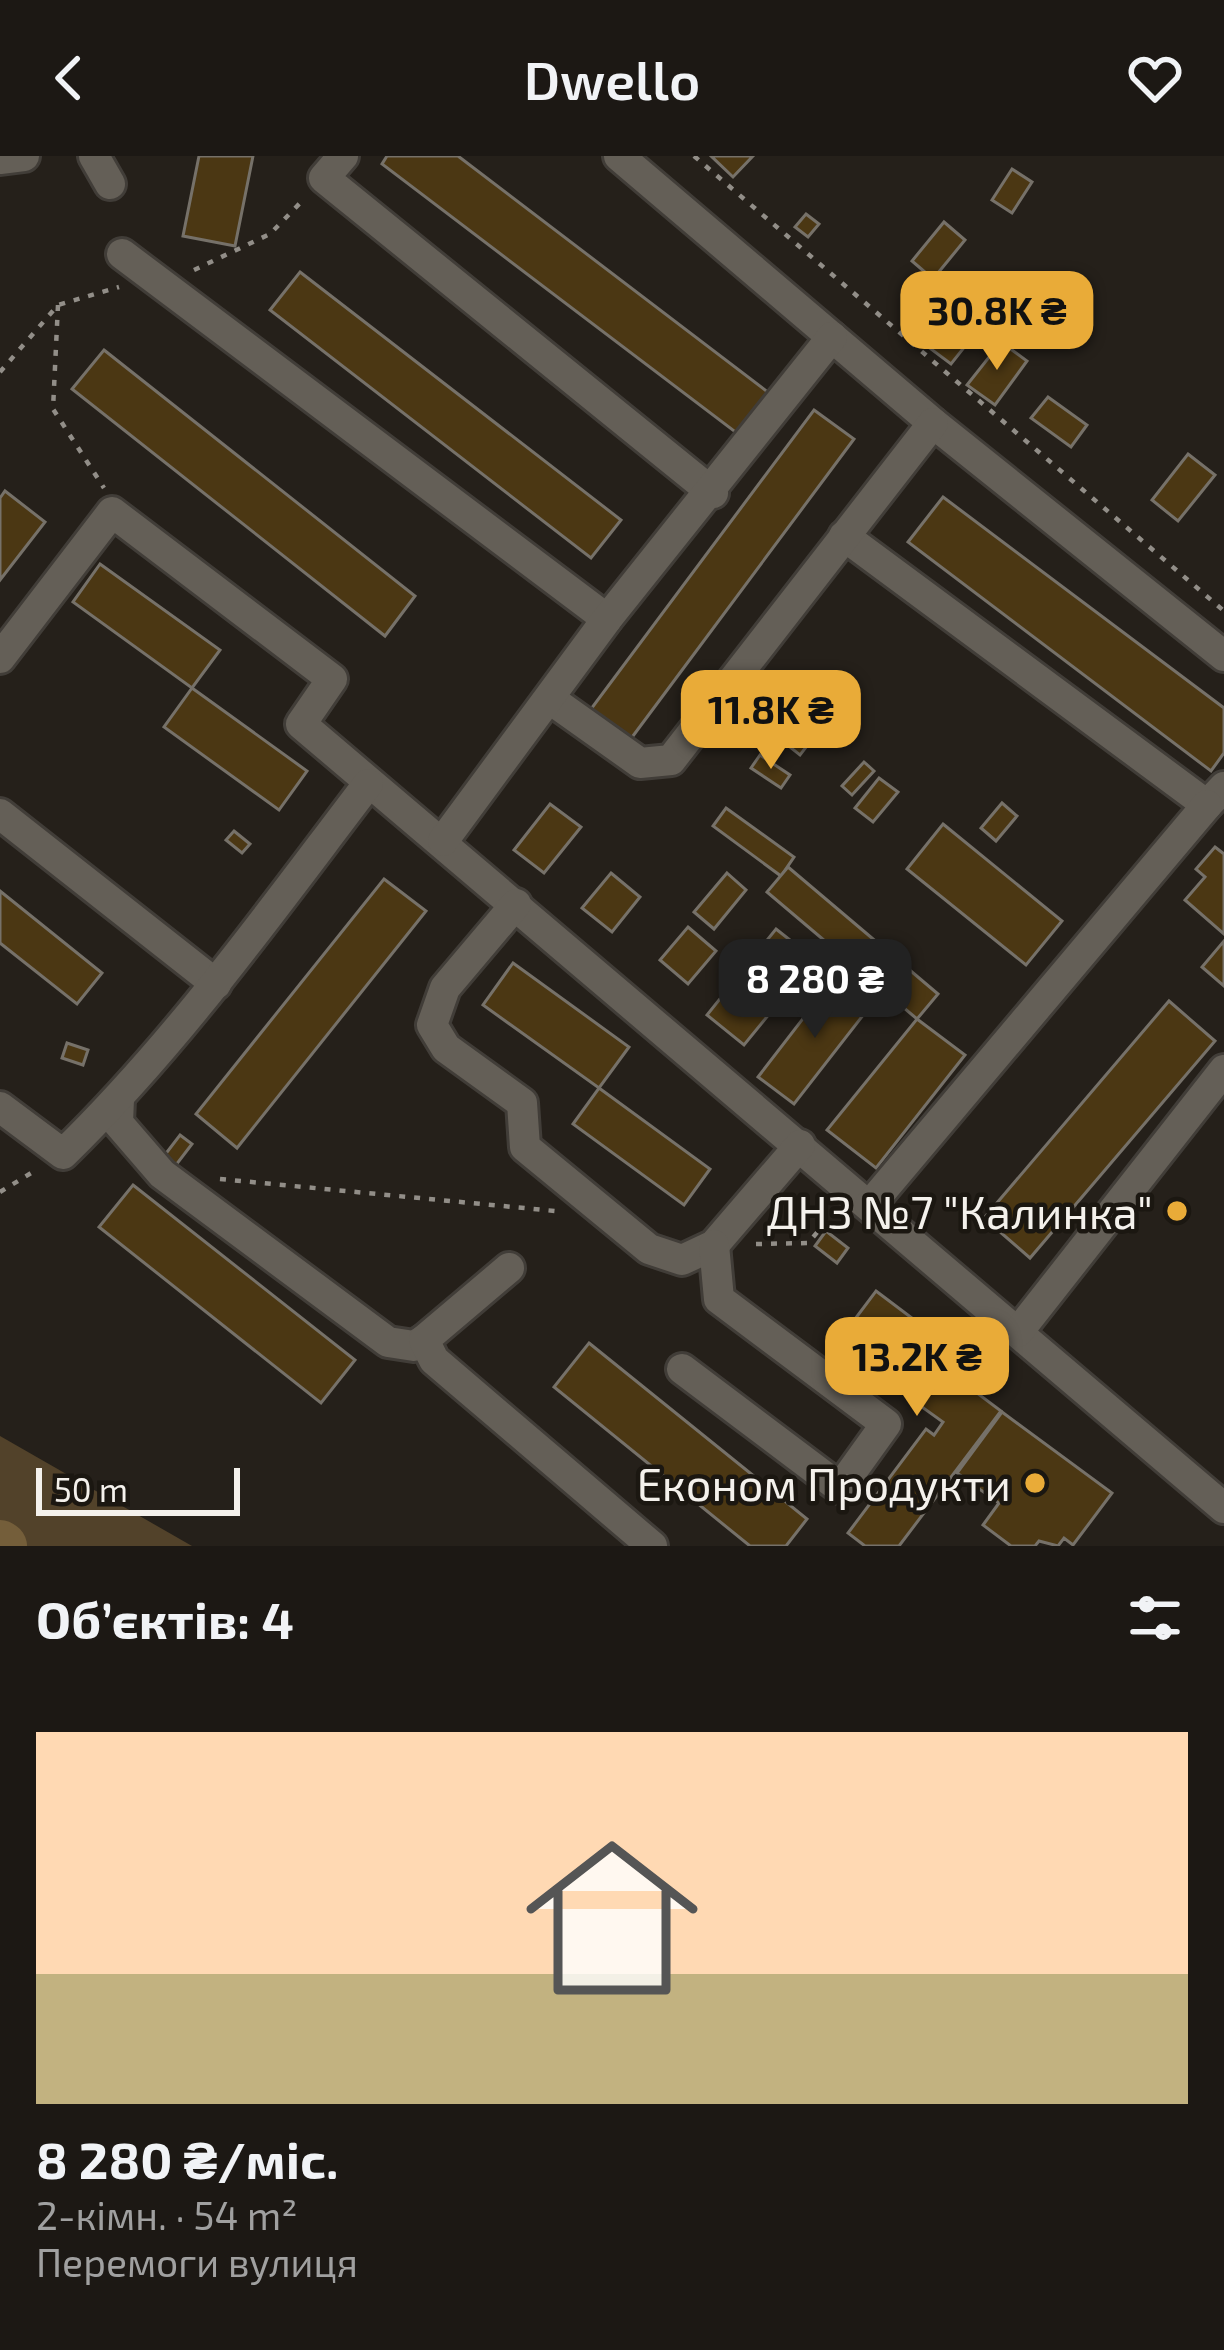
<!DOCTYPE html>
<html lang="uk">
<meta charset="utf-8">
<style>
body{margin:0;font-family:"Exo 2",sans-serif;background:#292522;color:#f1f3f6;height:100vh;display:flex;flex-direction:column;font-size:45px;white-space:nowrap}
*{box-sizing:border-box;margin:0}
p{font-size:39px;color:#a0a0a0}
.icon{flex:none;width:66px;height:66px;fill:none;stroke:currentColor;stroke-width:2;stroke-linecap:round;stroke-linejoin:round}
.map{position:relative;height:1390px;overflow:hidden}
.panel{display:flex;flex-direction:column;background:#1c1814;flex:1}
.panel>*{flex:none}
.scale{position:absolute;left:36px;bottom:30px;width:204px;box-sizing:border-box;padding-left:12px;border:6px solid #f4f1ec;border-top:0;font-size:33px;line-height:42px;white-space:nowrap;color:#f4f1ec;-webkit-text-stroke:9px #1b1711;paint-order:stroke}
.price{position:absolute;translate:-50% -102px;padding:0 27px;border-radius:24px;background:#e9ab38;color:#111;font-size:39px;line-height:78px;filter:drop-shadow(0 3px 6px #0008)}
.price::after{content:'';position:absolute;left:50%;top:72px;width:36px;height:27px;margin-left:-18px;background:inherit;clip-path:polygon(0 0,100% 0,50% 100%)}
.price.selected{background:#222;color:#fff}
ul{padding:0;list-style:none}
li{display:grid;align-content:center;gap:24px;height:636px;padding:0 36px}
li+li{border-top:3px solid #3a3734}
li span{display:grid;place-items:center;height:372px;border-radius:0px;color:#555}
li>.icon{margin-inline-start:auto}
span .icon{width:216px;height:216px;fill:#fffc;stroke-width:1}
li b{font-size:51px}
h2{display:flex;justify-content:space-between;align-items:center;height:144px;padding:0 36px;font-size:51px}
header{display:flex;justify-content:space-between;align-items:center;height:156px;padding:0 36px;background:#1c1814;font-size:54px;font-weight:600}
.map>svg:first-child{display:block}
.green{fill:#52422a}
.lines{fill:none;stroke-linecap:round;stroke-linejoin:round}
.river{stroke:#745e3a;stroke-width:48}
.building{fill:#4b3713;stroke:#767169;stroke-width:3}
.minor-casing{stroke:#413d38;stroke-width:36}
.path{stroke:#928e88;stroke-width:4.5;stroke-dasharray:6 9;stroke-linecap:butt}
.minor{stroke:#645f57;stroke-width:30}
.poi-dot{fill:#e9ab38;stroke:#1b1711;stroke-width:4.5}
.labels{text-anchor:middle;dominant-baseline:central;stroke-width:9;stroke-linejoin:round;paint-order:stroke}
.poi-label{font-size:45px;fill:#f4f1ec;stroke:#1b1711;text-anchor:end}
</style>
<header><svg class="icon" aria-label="back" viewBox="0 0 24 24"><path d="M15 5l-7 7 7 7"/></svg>Dwello<svg class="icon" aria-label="heart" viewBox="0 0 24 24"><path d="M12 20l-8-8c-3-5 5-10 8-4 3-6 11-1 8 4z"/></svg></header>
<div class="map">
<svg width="1224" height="1390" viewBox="0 0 1224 1390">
<rect width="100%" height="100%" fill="#25201a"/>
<!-- green -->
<path class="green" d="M 0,1280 L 192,1390 L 0,1390 Z"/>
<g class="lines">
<!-- river -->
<path class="river" d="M 0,1388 L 3,1390"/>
</g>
<!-- building -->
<g class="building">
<path d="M 199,0 L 253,0 L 235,90 L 183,80 Z"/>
<path d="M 387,0 L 458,0 L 769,237 L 738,278 L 382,8 Z"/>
<path d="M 711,0 L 753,0 L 733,21 Z"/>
<path d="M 1012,13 L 1032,26 L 1012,57 L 992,44 Z"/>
<path d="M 806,58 L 819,68 L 808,81 L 795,71 Z"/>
<path d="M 944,66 L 965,84 L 933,123 L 912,105 Z"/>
<path d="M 300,116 L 621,364 L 591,402 L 270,154 Z"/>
<path d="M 1047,118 L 1076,138 L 1042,187 L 1013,167 Z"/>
<path d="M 961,146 L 985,165 L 951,208 L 927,190 Z"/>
<path d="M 1001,186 L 1027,205 L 995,249 L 967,229 Z"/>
<path d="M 104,194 L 415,440 L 385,480 L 72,233 Z"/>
<path d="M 1048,241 L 1087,269 L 1071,291 L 1031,262 Z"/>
<path d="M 814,254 L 854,283 L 627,588 L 588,557 Z"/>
<path d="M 1188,298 L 1215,319 L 1178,365 L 1152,344 Z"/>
<path d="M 5,335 L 45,366 L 0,424 L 0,342 Z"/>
<path d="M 943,341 L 1224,552 L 1224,597 L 1211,615 L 908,386 Z"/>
<path d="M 100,408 L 220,494 L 192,532 L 73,446 Z"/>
<path d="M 192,532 L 307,615 L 279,654 L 164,571 Z"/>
<path d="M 781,556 L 814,581 L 800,599 L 767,573 Z"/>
<path d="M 760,599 L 790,619 L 781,632 L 751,612 Z"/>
<path d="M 864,606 L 874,615 L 852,639 L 842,630 Z"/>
<path d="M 879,622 L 898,636 L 873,666 L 855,652 Z"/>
<path d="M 1002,647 L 1017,660 L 996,685 L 981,672 Z"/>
<path d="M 550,648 L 581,671 L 544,717 L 514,694 Z"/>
<path d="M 726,652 L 794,701 L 781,720 L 713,670 Z"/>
<path d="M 943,668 L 1062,765 L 1026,809 L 907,713 Z"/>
<path d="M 234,675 L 250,688 L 242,697 L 226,684 Z"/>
<path d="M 1215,691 L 1224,698 L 1224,778 L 1185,744 L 1205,721 L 1196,713 Z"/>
<path d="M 788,711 L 938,838 L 917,863 L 767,736 Z"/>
<path d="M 611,717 L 640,741 L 612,776 L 582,752 Z"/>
<path d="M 727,717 L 746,734 L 714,773 L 694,756 Z"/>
<path d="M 384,723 L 426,755 L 237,992 L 196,958 Z"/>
<path d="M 0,735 L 102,817 L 77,848 L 0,787 Z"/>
<path d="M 688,771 L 716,795 L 688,828 L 660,804 Z"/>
<path d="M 776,773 L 814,803 L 744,889 L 707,859 Z"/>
<path d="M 1224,785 L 1224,830 L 1202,811 Z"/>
<path d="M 513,807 L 629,891 L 599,932 L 483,849 Z"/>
<path d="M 835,821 L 871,849 L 794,948 L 758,921 Z"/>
<path d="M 1169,845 L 1215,885 L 1030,1102 L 984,1062 Z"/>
<path d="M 917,863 L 965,899 L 876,1012 L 827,974 Z"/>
<path d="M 67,887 L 88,894 L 83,909 L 62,902 Z"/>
<path d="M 599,932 L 710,1013 L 684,1049 L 573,968 Z"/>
<path d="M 180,979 L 192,988 L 176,1009 L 164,1000 Z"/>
<path d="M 133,1029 L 355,1204 L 321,1247 L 99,1071 Z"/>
<path d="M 826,1075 L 848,1092 L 837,1107 L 815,1090 Z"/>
<path d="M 876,1135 L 957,1196 L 945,1213 L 1001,1255 L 899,1390 L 865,1390 L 848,1377 L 926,1273 L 934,1279 L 943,1266 L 915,1246 L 921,1238 L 843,1179 Z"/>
<path d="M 589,1187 L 807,1363 L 786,1390 L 750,1390 L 554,1231 Z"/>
<path d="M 1002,1256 L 1112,1337 L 1073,1389 L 1064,1382 L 1058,1390 L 1039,1385 L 1035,1390 L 1011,1390 L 983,1369 L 999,1347 L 957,1317 Z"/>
</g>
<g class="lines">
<defs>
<g id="minor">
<path d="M 94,0 L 110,28"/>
<path d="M 343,0 L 324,22 L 713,337"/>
<path d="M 619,0 L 933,267 L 1224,500"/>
<path d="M 0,3 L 24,0"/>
<path d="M 122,98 L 607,463"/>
<path d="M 844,380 L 1207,649 L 1224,631"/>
<path d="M 0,502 L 112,356 L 332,523 L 301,568 L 1224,1352"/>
<path d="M 550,543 L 640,607 L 671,604 L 933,267"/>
<path d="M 0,658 L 216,828"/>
<path d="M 443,685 L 607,463 L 832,181"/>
<path d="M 516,748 L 445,832 L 432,869 L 446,892 L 522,947 L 525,991 L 649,1093 L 682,1104 L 714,1089 L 800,989"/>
<path d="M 119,943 L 118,967 L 162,1018 L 388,1186 L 414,1190 L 424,1184"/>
<path d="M 0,951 L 63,998 C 178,886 271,755 368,628"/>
<path d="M 870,1049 L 1207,649"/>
<path d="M 509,1112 L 424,1184 L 434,1204 L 652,1390"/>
<path d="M 1018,1176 L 1224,914"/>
<path d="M 682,1213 L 840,1332 L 886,1268 L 719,1143 L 714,1089"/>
</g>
</defs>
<!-- minor casing -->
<use href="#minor" class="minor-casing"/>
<!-- path -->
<g class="path">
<path d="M 694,0 L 1224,455"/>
<path d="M 194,114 L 270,78 L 304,43"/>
<path d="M 58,149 L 53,253 L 104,332"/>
<path d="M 0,216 L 58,149 L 119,131"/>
<path d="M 220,1023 L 555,1055"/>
<path d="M 0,1036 L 36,1014"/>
<path d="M 756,1088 L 808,1087 L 833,1058"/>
</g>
<!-- minor -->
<use href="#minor" class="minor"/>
</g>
<!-- markers -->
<g class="poi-dot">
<circle cx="1177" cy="1055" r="12"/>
<circle cx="1035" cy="1327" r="12"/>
</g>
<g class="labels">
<!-- poi labels -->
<g class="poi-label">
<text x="1153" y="1055">ДНЗ №7 "Калинка"</text>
<text x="1011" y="1327">Економ Продукти</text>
</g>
</g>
</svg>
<div class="scale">50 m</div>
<b class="price" style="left:997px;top:217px">30.8K ₴</b>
<b class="price" style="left:771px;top:616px">11.8K ₴</b>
<b class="price selected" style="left:815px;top:885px">8 280 ₴</b>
<b class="price" style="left:917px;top:1263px">13.2K ₴</b>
</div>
<section class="panel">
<h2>Об’єктів: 4<svg class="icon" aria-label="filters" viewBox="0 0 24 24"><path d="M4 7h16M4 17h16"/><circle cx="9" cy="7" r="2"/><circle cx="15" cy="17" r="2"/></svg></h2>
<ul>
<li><span style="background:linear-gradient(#ffd9b3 65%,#c2b280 0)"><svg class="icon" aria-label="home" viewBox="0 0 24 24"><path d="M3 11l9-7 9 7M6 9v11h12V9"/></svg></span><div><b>8 280 ₴/міс.</b><p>2-кімн. · 54 m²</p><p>Перемоги вулиця</p></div></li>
</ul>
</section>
